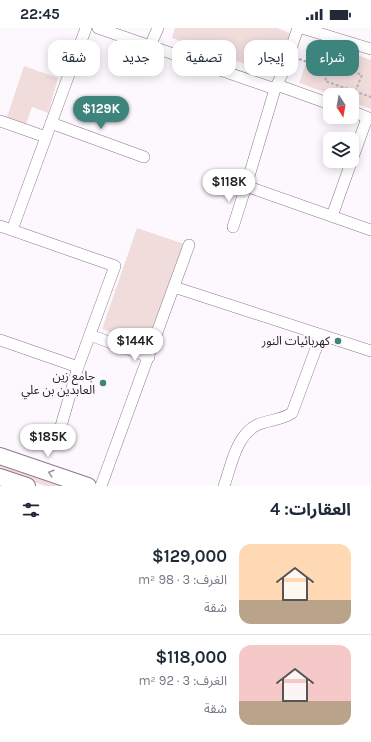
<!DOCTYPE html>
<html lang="ar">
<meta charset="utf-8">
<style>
body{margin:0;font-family:Karla,"Noto Sans Arabic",sans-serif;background:#f2f2f3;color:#1f2937;direction:rtl;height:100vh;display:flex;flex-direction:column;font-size:15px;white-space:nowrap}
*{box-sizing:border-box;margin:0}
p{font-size:13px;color:#747a83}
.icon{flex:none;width:22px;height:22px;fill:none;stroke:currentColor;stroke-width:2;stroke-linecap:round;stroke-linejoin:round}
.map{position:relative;height:458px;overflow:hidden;direction:ltr}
.details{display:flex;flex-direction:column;background:#fff;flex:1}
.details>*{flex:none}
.banner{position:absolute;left:12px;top:12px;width:347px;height:36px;direction:rtl;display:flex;gap:8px}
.needle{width:26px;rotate:169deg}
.buttons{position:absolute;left:323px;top:60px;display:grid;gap:8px}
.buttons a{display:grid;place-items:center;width:36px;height:36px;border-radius:8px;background:#fff;box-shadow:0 2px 10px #0003;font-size:20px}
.price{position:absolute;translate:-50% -34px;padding:0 9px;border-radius:14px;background:#fff;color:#222;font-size:13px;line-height:26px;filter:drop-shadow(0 1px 2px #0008)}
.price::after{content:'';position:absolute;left:50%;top:24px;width:12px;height:9px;margin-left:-6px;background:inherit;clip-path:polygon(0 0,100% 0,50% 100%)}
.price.on{background:#3d847c;color:#fff}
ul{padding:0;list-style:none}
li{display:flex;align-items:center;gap:12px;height:100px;padding:0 20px}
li+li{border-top:1px solid #e0e1e3}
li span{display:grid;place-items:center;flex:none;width:112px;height:80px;border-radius:12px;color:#555}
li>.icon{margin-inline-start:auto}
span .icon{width:48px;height:48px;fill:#fffc;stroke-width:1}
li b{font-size:17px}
h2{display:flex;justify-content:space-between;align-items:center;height:48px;padding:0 20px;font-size:17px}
.chip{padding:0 14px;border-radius:12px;background:#fff;box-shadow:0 2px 10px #0003;font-size:14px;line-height:36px}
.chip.on{background:#3d847c;color:#fff}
.status{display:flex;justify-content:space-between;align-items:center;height:28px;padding:0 20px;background:#fff;direction:ltr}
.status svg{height:11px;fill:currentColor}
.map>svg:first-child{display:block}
.green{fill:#f1dcdc}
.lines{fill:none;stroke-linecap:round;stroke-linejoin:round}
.minor-casing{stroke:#8d778e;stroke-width:12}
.secondary-casing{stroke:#8d778e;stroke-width:18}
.path{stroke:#b8b2b9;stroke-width:2;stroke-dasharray:3 2;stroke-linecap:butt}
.minor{stroke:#fff;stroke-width:11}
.secondary{stroke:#fff;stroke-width:16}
.oneway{stroke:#9d999d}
.poi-dot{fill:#3d847c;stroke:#fdf8fd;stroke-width:1.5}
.labels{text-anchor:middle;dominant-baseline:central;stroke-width:4;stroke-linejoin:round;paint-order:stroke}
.poi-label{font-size:12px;fill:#251d26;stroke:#fdf8fd;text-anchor:end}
</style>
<div class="status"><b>22:45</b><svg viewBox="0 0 49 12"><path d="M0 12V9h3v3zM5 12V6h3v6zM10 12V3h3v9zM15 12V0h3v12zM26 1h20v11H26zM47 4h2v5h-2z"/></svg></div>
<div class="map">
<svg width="371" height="458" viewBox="0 0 371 458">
<rect width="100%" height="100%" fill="#fdf8fd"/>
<!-- green -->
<g class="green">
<path d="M 175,0 L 277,0 L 290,5 L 276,47 L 172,10 Z"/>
<path d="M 314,12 L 371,32 L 371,81 L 352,74 L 352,67 L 333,67 L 299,55 Z"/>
<path d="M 24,38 L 58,50 L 48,85 L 32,79 L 24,101 L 5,95 Z"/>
<path d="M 137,200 L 184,216 L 150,318 L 102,301 Z"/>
<path d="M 0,433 L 71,458 L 46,458 L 0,442 Z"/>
</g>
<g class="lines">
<defs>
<g id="minor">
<path d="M 98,0 L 275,61 L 283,44 L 298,0"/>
<path d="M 302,0 L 371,21"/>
<path d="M 150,18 L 158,0"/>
<path d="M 277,57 L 330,76"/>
<path d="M 275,61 L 246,158 L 371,202"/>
<path d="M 352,83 L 371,91"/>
<path d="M 0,93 L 46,109"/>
<path d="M 51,95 L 144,129"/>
<path d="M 332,188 L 367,90"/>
<path d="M 0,198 L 115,238 L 78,339 L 61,398"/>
<path d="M 233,199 L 246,158"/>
<path d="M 12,202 L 86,0"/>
<path d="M 174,259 L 371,323"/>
<path d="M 90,307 L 149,329"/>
<path d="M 0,312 L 78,339"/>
<path d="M 101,458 L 189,217"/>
<path d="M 224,458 C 231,439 236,407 257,397 C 268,392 282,392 292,385 L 321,307"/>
</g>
<g id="secondary">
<path d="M 0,428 L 88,458"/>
<path d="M 0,449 L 27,458"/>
</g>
</defs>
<!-- minor casing -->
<use href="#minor" class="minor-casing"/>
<!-- secondary casing -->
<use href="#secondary" class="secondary-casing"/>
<!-- path -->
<g class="path">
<path d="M 299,31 L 329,42 L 325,53 L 371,69"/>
<path d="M 329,42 L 332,35 L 362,47 L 355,64"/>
</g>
<!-- minor -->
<use href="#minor" class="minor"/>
<!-- secondary -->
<use href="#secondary" class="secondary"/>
</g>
<!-- one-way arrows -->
<defs><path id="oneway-chevron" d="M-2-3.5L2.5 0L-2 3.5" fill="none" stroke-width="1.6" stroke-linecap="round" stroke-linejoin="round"/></defs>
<use class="oneway" href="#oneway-chevron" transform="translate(51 445) rotate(-161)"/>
<!-- markers -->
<g class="poi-dot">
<circle cx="338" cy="313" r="4"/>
<circle cx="103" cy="355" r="4"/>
</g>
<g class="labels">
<!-- poi labels -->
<g class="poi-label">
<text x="330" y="313">كهربائيات النور</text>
<text x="95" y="348">جامع زين<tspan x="95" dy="14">العابدين بن علي</tspan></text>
</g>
</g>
</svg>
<div class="buttons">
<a><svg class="needle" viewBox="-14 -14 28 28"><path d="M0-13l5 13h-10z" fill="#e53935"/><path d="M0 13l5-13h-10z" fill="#747a83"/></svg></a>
<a><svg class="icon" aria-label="layers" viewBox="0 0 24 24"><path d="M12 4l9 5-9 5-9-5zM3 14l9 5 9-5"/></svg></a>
</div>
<b class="price on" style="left:101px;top:102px">$129K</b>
<b class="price" style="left:229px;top:175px">$118K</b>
<b class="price" style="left:135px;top:334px">$144K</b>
<b class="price" style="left:48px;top:430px">$185K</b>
<div class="banner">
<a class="chip on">شراء</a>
<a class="chip">إيجار</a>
<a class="chip">تصفية</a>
<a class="chip">جديد</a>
<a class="chip">شقة</a>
</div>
</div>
<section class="details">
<h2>العقارات: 4<svg class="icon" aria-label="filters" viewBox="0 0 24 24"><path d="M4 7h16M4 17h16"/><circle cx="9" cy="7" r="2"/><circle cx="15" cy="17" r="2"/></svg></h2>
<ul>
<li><span style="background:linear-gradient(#ffd9b3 70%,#b9a48a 0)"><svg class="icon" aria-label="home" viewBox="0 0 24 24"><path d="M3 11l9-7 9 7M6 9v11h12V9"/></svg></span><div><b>$129,000</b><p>الغرف: 3 · 98 m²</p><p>شقة</p></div></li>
<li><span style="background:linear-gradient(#f6c9c9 70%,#b9a48a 0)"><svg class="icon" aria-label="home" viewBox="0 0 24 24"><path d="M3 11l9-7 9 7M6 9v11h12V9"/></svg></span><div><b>$118,000</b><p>الغرف: 3 · 92 m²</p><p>شقة</p></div></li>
</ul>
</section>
